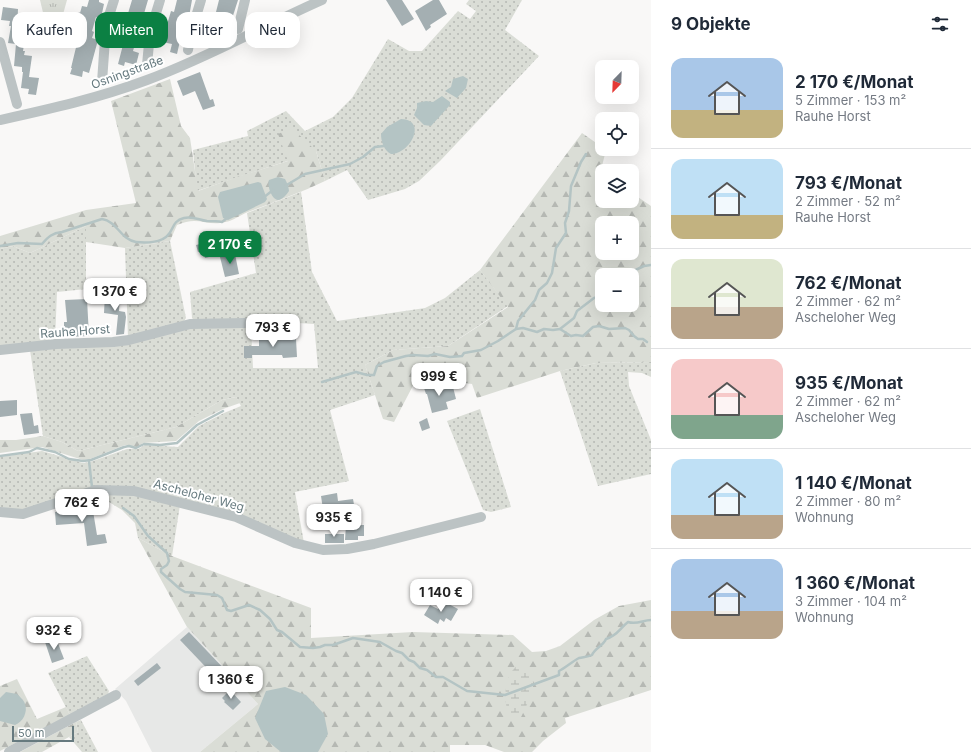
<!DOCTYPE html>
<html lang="de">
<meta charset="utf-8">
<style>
body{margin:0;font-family:Inter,sans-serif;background:#f2f2f3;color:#1f2937;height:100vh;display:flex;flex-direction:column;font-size:15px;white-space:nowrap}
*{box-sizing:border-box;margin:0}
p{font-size:13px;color:#747a83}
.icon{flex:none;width:22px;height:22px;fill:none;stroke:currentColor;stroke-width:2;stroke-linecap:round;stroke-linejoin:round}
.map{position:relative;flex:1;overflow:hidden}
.drawer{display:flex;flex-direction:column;background:#fff;width:320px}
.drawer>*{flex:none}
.banner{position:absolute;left:12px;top:12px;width:380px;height:36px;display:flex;gap:8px}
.needle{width:26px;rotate:203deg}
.controls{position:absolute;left:595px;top:60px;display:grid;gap:8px}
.controls a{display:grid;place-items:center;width:44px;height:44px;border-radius:8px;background:#fff;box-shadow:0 4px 16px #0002;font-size:20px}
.scale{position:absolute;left:12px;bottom:10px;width:62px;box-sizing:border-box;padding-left:4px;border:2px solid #667a7f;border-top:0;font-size:11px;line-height:14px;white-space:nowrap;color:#667a7f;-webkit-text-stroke:3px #fff;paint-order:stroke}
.price{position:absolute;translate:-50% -34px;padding:0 9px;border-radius:8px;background:#fff;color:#222;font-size:13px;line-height:26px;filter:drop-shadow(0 1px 2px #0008)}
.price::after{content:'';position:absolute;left:50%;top:24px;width:12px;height:9px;margin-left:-6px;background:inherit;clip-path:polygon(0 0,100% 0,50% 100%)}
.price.current{background:#0b8043;color:#fff}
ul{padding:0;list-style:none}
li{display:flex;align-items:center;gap:12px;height:100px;padding:0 20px}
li+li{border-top:1px solid #e0e1e3}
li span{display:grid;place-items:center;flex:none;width:112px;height:80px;border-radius:12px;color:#555}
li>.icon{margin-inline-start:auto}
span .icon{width:48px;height:48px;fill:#fffc;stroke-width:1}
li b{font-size:17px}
h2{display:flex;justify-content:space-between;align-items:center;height:48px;padding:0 20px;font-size:17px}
.pill{padding:0 14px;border-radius:12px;background:#fff;box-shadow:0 4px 16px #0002;font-size:14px;line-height:36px}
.pill.current{background:#0b8043;color:#fff}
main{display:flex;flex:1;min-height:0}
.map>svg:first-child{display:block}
.built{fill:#e7e8e7}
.grass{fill:url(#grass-dots)}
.forest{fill:url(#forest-firs);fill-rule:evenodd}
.wetland{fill:url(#wetland-marsh)}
.park{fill:url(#park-tufts)}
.water{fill:#b4c4c4}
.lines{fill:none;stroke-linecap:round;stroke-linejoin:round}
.stream{stroke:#b4c4c4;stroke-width:2.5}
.building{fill:#a4afb2}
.minor{stroke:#bcc3c4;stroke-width:10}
.labels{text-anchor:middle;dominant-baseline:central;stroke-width:4;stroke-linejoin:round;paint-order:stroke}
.street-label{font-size:12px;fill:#667a7f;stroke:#fff}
</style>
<main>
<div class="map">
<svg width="651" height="752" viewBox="0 0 651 752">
<defs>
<pattern id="grass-dots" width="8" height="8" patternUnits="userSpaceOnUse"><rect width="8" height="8" fill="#daddd6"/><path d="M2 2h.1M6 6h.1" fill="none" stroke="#b5b8b3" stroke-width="1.8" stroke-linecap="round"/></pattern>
<pattern id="forest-firs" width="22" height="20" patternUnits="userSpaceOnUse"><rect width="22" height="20" fill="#daddd6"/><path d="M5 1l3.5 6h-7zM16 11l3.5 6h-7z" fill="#b5b8b3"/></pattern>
<pattern id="wetland-marsh" width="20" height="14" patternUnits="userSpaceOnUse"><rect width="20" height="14" fill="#daddd6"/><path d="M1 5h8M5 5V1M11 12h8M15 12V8" fill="none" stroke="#b5b8b3"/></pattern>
<pattern id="park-tufts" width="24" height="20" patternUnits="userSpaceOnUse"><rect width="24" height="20" fill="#daddd6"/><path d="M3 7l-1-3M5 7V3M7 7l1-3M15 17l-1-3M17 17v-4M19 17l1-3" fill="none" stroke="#b5b8b3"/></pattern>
</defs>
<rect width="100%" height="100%" fill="#f9f8f7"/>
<!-- built -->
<path class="built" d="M 187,627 L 258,704 L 200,752 L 152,752 L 126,701 L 115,689 Z"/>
<!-- grass -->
<g class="grass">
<path d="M 469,0 L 522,0 L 505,30 L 539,56 L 440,161 L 419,181 L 405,189 L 368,200 L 347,170 L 325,181 L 316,151 C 277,165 237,177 197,191 L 193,150 L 248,136 L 247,131 L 286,111 L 305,131 L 333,117 L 352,98 L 388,39 L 409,51 L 422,51 L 458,11 L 470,19 L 476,11 L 466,4 Z"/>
<path d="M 301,192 L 312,272 L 337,321 L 425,308 L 445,298 L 480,270 L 508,306 L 448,346 L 393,350 L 365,365 L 375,395 L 330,410 L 349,481 L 295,492 L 304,543 L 241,516 L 96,487 L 31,509 L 12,511 L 0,510 L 0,457 L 42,451 L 83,463 L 90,462 L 127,449 L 138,449 L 145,445 L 178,447 L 199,426 L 224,413 L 241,406 L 236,397 L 222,400 L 176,427 L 78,451 L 62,442 L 43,436 L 30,350 L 200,326 L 245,326 L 251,328 L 253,368 L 318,368 L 314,324 L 251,320 L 195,321 L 192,318 L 190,292 L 256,273 L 247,213 Z"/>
<path d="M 86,226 L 86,289 L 57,292 L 55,341 L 0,347 L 0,249 L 13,246 L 30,253 Z"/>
<path d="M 170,241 L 186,318 L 183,323 L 128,338 L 125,248 Z"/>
<path d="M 651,362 L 651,377 L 642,373 L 628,372 L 629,386 L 651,440 L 651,474 L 598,486 L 560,371 L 596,363 Z"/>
<path d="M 480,409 L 511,507 L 491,512 L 483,510 L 447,421 Z"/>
<path d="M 96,494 L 133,494 L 180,505 L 172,556 L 138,538 L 135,523 L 122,510 Z"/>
<path d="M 87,656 L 109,691 L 108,694 L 70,715 L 48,673 Z"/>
<path d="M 81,720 L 98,752 L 82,752 L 69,737 L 78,732 L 76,722 Z"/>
</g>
<!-- forest -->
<g class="forest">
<path d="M 170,79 L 181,126 L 190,138 L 198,191 L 237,177 L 288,161 L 278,134 L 292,128 L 316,151 L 325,181 C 300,193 274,202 248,212 C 240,215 233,221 225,222 C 207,227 198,215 177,225 L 170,241 L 125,248 L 86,242 L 86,226 L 30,253 L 13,246 L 0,249 L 0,236 L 86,210 L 136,203 L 111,101 Z"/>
<path d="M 582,133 L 602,147 L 602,149 L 606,150 L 601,170 L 602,171 L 602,201 L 632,201 L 632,193 L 651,206 L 651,362 L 596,363 L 560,371 L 477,398 L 472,384 L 418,376 L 394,422 L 383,419 L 365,365 L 393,350 L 448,346 L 508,307 L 480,270 ZM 602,223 L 632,223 L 632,253 L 602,253 ZM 602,275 L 632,275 L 632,305 L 602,305 Z"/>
<path d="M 236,397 L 240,403 L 223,409 L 199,421 L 176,441 L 143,443 L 137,447 L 125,445 L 90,459 L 83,460 L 42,447 L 0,453 L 0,440 L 16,440 L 43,436 L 62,442 L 78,451 L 176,427 L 222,400 Z"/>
<path d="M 138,538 L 172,556 L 311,608 L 311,638 L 413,632 L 513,635 L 532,652 L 546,651 L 560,646 L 594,620 L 619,606 L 651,600 L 651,690 L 565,718 L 566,723 L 543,741 L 532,752 L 504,752 L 485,745 L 450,745 L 450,752 L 200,752 L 258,704 L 187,627 Z"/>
<path d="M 17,679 L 37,719 L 66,707 L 70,715 L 0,751 L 0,686 Z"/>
<path d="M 76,722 L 78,732 L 42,752 L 20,752 Z"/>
</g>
<!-- wetland -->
<path class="wetland" d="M 518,665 C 522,666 524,667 526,670 C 529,673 532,678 533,682 C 535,689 523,714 519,721 L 514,722 C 501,709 503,675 518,665 Z"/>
<!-- park -->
<path class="park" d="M 40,0 L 67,0 L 57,36 L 54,38 L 47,29 Z"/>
<!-- water -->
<g class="water">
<path d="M 463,76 L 468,79 L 466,88 L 457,98 L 445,91 L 451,87 L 453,79 Z"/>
<path d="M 442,96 L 450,102 L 450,105 L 431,126 L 424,125 L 414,115 L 417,108 L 417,103 L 426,101 L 433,102 Z"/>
<path d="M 401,119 C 428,120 410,154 391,154 C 384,151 381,141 381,134 L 387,127 Z"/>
<path d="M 278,177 L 285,179 L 288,185 L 289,191 C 287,194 282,200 278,200 C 271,199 267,185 269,180 Z"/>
<path d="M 258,182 L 261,183 L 267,199 L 265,202 L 228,220 L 223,218 L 218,197 L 220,192 Z"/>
<path d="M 285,687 L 306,695 L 324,714 L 328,734 L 318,752 L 281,752 L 265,739 L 255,718 L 266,691 Z"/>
<path d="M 6,692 L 17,694 C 20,697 24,700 25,704 C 28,712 23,722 15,725 L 0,721 L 0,698 Z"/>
</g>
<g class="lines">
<!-- stream -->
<g class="stream">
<path d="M 285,186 L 305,174 L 350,164 L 363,157 L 375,147 L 384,146"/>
<path d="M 263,198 L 273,190"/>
<path d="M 0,246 L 18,243 L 42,244 C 48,237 52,233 62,232 L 102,219 C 117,221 121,240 136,242 C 145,243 162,243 168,235 C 174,229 172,221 184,218 C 193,216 199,220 207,221 C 213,221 217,221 222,222 L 227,218"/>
<path d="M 625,275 L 644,266 L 651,265"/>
<path d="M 516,329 L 518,321 L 535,300 L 539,290 L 547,283 L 552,273 L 556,248 L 566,233 L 565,223 L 569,211 L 571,186 L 581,162 L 586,154"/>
<path d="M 560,329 L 571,336 L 576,335 L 583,336 L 593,327 L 599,326 L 609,329 L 625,328 L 629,330 L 634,336 L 638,339 L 643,339 L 647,342"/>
<path d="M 322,382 L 356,372 L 367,375 L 374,375 L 377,366 L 384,362 L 406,356 L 413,355 L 428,356 L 435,354 L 450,357 L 462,356 L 464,353 L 481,350 L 498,341 L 516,329 L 523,328 L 537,332 L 544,329 L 553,330 L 560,329 L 574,318 L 577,311 L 594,298 L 602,296"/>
<path d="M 0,456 L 29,452 L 37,448 L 55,452 L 69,459 L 83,461 L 91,460 L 124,447 L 129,446 L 136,448 L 144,444 L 160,445 L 177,443 L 197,425 L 223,411"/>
<path d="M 89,461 L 92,487"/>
<path d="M 123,508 L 134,516 L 148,536 L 167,553 L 169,561 L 167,565 L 161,569 L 161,572 L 180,589 L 185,592 L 217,595 L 222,598 L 227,610 L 231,611 L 249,605 L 260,610 L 270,619 L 277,630 L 282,632 L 300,647 L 313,648 L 320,647 L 325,645 L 333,645 L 353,638 L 380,642 L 396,651 L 402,653 L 409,660 L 414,662 L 420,668 L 427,670 L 436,677 L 443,677 L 467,691 L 505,695 L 559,675 L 559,671 C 565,668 573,661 579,658 C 583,657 588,657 592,655 C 595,648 603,646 606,639 C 618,635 619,629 628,622 C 637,625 643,620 651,620"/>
</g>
</g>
<!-- building -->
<g class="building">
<path d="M 89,0 L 99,0 L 99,2 L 104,4 L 101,18 L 96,17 L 92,31 L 94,32 L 92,38 L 98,40 L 89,73 L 83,71 L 82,77 L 70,74 L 72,68 L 71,68 L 79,35 L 75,34 L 79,21 L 76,20 L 79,12 L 80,13 L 82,6 L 87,7 Z"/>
<path d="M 132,0 L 148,0 L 133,51 L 139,53 L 136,65 L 125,62 L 124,66 L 118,64 L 124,41 L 120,40 Z"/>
<path d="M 177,0 L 192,0 L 188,22 L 186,21 L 184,27 L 182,27 L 179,39 L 180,41 L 177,54 L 170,52 L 172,44 L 162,42 L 171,11 L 174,12 Z"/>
<path d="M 219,0 L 238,0 L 230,25 L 214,20 Z"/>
<path d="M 386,0 L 402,0 L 414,19 L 402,26 Z"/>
<path d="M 433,0 L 439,0 L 447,14 L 430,25 L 431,27 L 426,31 L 415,11 Z"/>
<path d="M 3,7 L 18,9 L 17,32 L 26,33 L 23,51 L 25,51 L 24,55 L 32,56 L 29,77 L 39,78 L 36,95 L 28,94 L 29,89 L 21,88 L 23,72 L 22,72 L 22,67 L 14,66 L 16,44 L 8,43 L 11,26 L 9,26 L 10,21 L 1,20 Z"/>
<path d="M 200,72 L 210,100 L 213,99 L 215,106 L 203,110 L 195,91 L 183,96 L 177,81 Z"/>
<path d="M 221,239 L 225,253 L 205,258 L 203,251 L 198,252 L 196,245 Z"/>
<path d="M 235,254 L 239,274 L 225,277 L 220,257 Z"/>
<path d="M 105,294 L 120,296 L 119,311 L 125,312 L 126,317 L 124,334 L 116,335 L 118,315 L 104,313 Z"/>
<path d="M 87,299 L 89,336 L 67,337 L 67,331 L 64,331 L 64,322 L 67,322 L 65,300 Z"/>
<path d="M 259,338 L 282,338 L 282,340 L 296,339 L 297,357 L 283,358 L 282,355 L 252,355 L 252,358 L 244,358 L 244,346 L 259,346 Z"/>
<path d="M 440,384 L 442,390 L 453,387 L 456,399 L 446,402 L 448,409 L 432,413 L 427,394 L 426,394 L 424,388 Z"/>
<path d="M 17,400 L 17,415 L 0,417 L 0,401 Z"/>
<path d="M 32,413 L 34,426 L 38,425 L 39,433 L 24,435 L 20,414 Z"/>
<path d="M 427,418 L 430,428 L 422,431 L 419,422 Z"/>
<path d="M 337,493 L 338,501 L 353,499 L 355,510 L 324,516 L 321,496 Z"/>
<path d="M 88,500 L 87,512 L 93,511 L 97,535 L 105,534 L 107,543 L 87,546 L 84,523 L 56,525 L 55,512 L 76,510 L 78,503 Z"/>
<path d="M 346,525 L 364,525 L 364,536 L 358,536 L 358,540 L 345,540 Z"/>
<rect x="325" y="534" width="19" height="9"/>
<path d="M 443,601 L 458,609 L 451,621 L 446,618 L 444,622 L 440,619 L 438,624 L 424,615 L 430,605 L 438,609 Z"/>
<path d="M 189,632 L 228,673 L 219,681 L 180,640 Z"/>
<path d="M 56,638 L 64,659 L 52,663 L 45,642 Z"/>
<path d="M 157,663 L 161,668 L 138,686 L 134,681 Z"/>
<path d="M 230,690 L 241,702 L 233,710 L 224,702 L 225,701 L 222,698 Z"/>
</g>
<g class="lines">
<!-- minor -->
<g class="minor">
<path d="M 238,29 L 245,0"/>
<path d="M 0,42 L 17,104"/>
<path d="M 188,50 L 191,33 L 201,0"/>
<path d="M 147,65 L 150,33 L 160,0"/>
<path d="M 102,82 L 106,25 L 114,0"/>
<path d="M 0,120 C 50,109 99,98 147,80 C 207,58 263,26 322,0"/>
<path d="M 0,350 L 56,344 L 113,342 L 129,340 L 190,324 L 245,323"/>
<path d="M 0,512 L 23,514 L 96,490 L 134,491 L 236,517 L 295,543 L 323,550 L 347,549 L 374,544 L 481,517"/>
<path d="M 9,752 L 116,695"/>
</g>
</g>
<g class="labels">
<!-- street labels -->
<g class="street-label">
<text transform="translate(127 72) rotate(-20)">Osningstraße</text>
<text transform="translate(75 331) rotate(-4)">Rauhe Horst</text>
<text transform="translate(199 495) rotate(15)">Ascheloher Weg</text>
</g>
</g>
</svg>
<div class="controls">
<a><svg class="needle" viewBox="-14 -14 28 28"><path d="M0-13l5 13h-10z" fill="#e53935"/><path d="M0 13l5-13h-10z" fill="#747a83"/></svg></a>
<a><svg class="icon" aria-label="locate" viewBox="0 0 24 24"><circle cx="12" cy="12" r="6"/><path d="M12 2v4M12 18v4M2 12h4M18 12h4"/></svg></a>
<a><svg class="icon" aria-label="layers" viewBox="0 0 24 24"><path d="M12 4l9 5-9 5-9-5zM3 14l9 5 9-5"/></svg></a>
<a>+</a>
<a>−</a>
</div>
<div class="scale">50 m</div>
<b class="price current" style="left:230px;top:265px">2 170 €</b>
<b class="price" style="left:115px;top:312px">1 370 €</b>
<b class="price" style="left:273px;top:348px">793 €</b>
<b class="price" style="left:439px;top:397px">999 €</b>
<b class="price" style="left:82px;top:523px">762 €</b>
<b class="price" style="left:334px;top:538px">935 €</b>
<b class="price" style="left:441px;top:613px">1 140 €</b>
<b class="price" style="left:54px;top:651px">932 €</b>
<b class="price" style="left:231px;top:700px">1 360 €</b>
<div class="banner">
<a class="pill">Kaufen</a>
<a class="pill current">Mieten</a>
<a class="pill">Filter</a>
<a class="pill">Neu</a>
</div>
</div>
<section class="drawer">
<h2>9 Objekte<svg class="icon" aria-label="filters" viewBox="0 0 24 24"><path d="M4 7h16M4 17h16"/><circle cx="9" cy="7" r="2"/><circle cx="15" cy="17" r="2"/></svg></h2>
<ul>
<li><span style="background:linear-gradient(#a9c7e8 65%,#c2b280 0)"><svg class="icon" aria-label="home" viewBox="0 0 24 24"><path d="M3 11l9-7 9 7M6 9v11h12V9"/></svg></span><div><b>2 170 €/Monat</b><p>5 Zimmer · 153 m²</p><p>Rauhe Horst</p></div></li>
<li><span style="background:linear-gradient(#bfe0f5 70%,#c2b280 0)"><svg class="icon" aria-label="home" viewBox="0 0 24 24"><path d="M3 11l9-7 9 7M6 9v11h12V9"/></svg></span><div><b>793 €/Monat</b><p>2 Zimmer · 52 m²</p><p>Rauhe Horst</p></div></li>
<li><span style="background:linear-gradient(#dfe7d0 60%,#b9a48a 0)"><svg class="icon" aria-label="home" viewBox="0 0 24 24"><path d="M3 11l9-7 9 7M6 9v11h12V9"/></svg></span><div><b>762 €/Monat</b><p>2 Zimmer · 62 m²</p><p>Ascheloher Weg</p></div></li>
<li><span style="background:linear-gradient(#f6c9c9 70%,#7fa58c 0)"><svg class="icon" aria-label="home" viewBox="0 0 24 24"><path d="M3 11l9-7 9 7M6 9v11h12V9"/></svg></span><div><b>935 €/Monat</b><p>2 Zimmer · 62 m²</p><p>Ascheloher Weg</p></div></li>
<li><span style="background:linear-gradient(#bfe0f5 70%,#b9a48a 0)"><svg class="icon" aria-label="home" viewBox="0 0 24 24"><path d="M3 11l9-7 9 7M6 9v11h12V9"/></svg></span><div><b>1 140 €/Monat</b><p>2 Zimmer · 80 m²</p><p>Wohnung</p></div></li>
<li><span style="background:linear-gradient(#a9c7e8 65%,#b9a48a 0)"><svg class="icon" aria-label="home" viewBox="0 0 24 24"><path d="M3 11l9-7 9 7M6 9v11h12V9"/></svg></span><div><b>1 360 €/Monat</b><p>3 Zimmer · 104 m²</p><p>Wohnung</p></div></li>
</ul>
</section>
</main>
